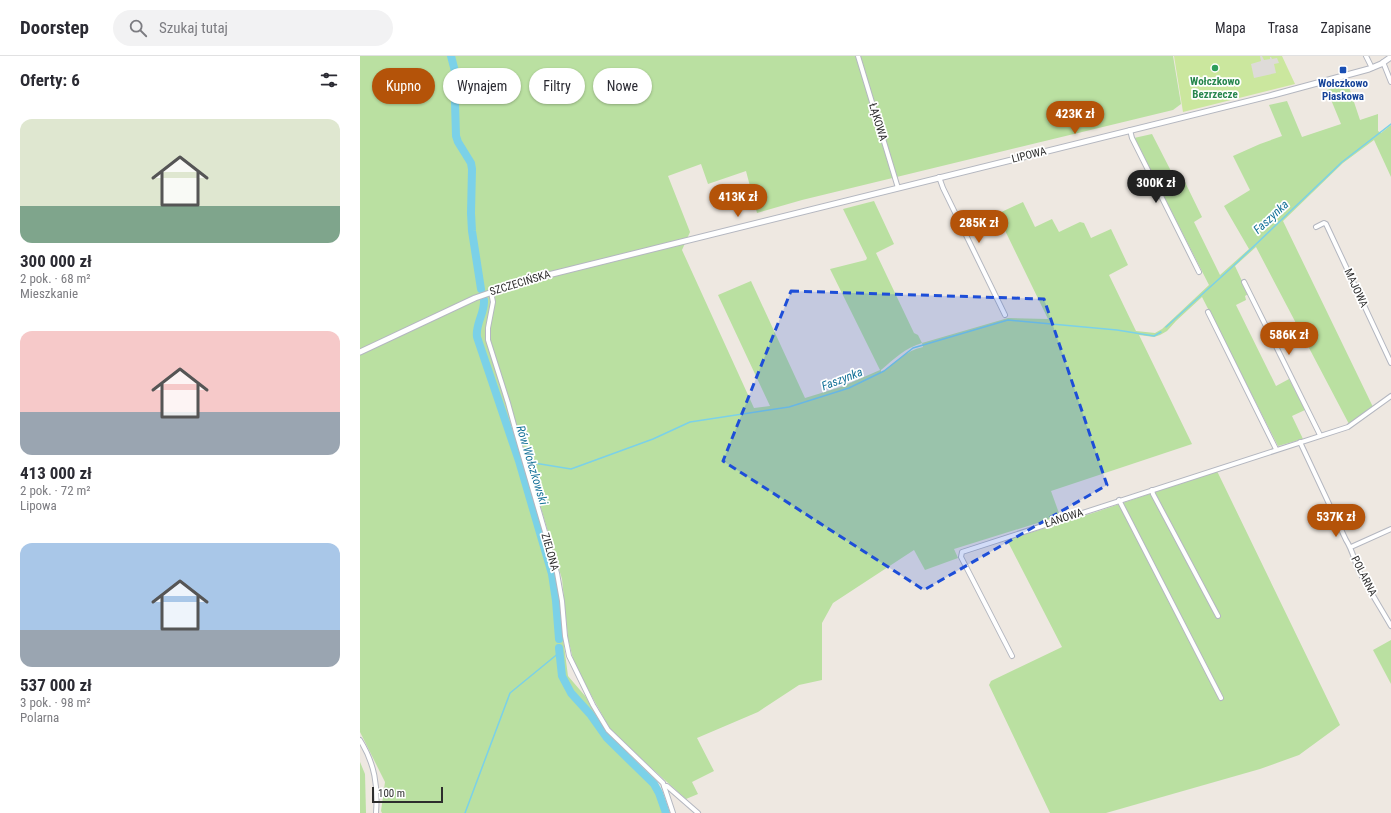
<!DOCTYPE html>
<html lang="pl">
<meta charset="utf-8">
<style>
body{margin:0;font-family:"Roboto Condensed",sans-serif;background:#f2f2f3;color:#2b2b33;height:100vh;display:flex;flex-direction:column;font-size:15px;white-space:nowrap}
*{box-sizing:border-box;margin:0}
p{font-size:13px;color:#7c7c81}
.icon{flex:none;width:22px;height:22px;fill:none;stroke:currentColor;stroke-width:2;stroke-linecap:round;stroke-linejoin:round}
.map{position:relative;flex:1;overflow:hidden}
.sheet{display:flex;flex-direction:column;background:#fff;width:360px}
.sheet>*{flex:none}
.banner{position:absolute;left:12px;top:12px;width:380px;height:36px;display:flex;gap:8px}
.scale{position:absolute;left:12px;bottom:10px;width:71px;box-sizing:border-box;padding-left:4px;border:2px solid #2d2d2d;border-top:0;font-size:11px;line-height:14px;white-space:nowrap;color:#2d2d2d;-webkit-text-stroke:3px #fff;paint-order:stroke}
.price{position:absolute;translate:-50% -34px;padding:0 9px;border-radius:14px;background:#b45309;color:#fff;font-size:13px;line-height:26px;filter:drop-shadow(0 1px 2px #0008)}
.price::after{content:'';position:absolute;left:50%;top:24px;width:12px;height:9px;margin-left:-6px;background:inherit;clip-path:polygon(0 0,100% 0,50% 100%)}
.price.on{background:#222;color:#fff}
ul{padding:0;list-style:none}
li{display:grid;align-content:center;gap:8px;height:212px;padding:0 20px}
li span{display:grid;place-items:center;height:124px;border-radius:12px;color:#555}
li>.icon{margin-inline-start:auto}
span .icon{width:72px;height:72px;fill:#fffc;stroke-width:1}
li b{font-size:17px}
h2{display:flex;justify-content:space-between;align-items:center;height:48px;padding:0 20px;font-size:17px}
.tag{padding:0 14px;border-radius:18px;background:#fff;box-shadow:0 1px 3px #0004;font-size:14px;line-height:36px}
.tag.on{background:#b45309;color:#fff}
header{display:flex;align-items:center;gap:24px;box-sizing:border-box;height:56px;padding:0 20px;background:#fff;border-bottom:1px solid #e1e1e2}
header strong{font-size:19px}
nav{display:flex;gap:22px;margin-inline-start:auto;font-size:14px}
.search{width:280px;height:36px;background:#f2f2f3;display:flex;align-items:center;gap:10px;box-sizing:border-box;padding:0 14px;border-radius:22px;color:#7c7c81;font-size:15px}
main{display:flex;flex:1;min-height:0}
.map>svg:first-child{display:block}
.green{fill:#bae0a1;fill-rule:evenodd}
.pitch{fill:#cbe79e}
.plaza{fill:#dedbd8}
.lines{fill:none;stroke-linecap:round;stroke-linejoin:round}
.stream{stroke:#7bd1e8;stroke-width:1.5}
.river{stroke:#7bd1e8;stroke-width:8}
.minor-casing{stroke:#b4b7c0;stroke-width:6}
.tertiary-casing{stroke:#b4b7c0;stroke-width:7}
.minor{stroke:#fff;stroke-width:4}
.tertiary{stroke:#fff;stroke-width:5}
.marked{fill:#1d4ed8;fill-opacity:0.2;stroke:#1d4ed8;stroke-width:3;stroke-dasharray:8 5;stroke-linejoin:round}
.leisure-dot{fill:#2e9e5b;stroke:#fff;stroke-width:1.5}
.transit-dot{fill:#1a4fb4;stroke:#fff;stroke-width:1.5}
.labels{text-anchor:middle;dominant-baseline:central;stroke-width:3.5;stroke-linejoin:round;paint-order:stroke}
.leisure-label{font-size:11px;font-weight:bold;fill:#27864d;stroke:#fff}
.transit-label{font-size:11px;font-weight:bold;fill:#164399;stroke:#fff}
.street-label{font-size:11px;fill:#2d2d2d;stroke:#fff}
.water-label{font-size:12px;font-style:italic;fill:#167299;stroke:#fff}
</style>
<header>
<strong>Doorstep</strong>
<div class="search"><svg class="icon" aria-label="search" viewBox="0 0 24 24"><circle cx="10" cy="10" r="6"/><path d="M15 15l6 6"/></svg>Szukaj tutaj</div>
<nav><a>Mapa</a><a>Trasa</a><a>Zapisane</a></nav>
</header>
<main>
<section class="sheet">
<h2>Oferty: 6<svg class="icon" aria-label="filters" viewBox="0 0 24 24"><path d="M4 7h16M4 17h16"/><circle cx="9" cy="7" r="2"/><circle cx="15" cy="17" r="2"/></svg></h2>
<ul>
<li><span style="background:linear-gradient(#dfe7d0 70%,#7fa58c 0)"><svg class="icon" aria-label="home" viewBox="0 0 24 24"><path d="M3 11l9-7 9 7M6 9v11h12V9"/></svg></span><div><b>300 000 zł</b><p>2 pok. · 68 m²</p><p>Mieszkanie</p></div></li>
<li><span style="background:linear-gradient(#f6c9c9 65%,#9aa5b1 0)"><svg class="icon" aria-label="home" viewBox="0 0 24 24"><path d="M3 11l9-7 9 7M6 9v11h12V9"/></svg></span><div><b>413 000 zł</b><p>2 pok. · 72 m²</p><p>Lipowa</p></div></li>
<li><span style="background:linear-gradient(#a9c7e8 70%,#9aa5b1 0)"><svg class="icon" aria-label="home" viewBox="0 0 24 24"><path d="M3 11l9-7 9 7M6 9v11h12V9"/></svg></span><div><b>537 000 zł</b><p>3 pok. · 98 m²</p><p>Polarna</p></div></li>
</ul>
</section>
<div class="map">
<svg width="1031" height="757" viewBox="0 0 1031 757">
<rect width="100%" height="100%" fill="#eee8e1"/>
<!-- green -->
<g class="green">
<path d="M 0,0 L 813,0 L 821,48 L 813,54 L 442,144 L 397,157 L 386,115 L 348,128 L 341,108 L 308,120 L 330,176 L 322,194 L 394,352 L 410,350 L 358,239 L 391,225 L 445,342 L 481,331 L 520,314 L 470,213 L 506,204 L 507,202 L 483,153 L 514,145 L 534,188 L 516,197 L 554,277 L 558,279 L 562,287 L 648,262 L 688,263 L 637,158 L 663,146 L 675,171 L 692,163 L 699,176 L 720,166 L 724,167 L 731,182 L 751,173 L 768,209 L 749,219 L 776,275 L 795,277 L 802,273 L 849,229 L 774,82 L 792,78 L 813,119 L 822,120 L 842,161 L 834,166 L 860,219 L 889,193 L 864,150 L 890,134 L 873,100 L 900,88 L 922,80 L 909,49 L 927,45 L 942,81 L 981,68 L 967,34 L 988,28 L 1000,64 L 1018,58 L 1018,75 L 1021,77 L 1031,69 L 1031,121 L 1014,84 L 983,107 L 923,165 L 1013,351 L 989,368 L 896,191 L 875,210 L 888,238 L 885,240 L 886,244 L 876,249 L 916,330 L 929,323 L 945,354 L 932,360 L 943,383 L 918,390 L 842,241 L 816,265 L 807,275 L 800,279 L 794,281 L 779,279 L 832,388 L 691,435 L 700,460 L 594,493 L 598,502 L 565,514 L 554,494 L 473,547 L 462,567 L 462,624 L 439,629 L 398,656 L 337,682 L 354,715 L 332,726 L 338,738 L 326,743 L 288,709 L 250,673 L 225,628 L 213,603 L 208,582 L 202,523 L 156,368 L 151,370 L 196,528 L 208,620 L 226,641 L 245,675 L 297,726 L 308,757 L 22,757 L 21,755 L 25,726 L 0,676 ZM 562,287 L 563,291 C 545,295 535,307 521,317 L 521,314 C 534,303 545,292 562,287 Z"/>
<path d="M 857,415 L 980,669 L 939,699 L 900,713 L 746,757 L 690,757 L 629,629 L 631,625 L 702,591 L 647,484 L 736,456 Z"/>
<path d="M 1031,584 L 1031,628 L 1013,594 Z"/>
<path d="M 0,706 L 5,718 L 6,757 L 0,757 Z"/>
</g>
<!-- pitch -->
<path class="pitch" d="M 814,0 L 922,0 L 935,28 L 823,56 Z"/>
<!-- plaza -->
<path class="plaza" d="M 900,0 L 902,0 L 904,4 L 910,3 L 910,1 L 911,1 L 912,3 L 917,2 L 919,7 L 914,8 L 916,17 L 894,22 L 891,8 L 901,5 Z"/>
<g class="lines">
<!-- stream -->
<g class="stream">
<path d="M 806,271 L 870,213 L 982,106 L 1031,68"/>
<path d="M 159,405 L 162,406"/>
<path d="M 168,406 L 211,413 L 293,383 L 330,366 L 429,351 L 489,332 L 524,315 L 553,292 L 648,264 L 757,274 L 794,280 L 801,276"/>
<path d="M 105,757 L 150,637 L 200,596"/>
</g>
<!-- river -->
<g class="river">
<path d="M 91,0 L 97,23 L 97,35 L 95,47 L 96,80 L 98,86 L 111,107 L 112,113 L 111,157 L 112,175 L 121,233"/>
<path d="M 124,244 C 125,257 115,268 117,281 L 159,405 L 192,518 L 196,545 L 199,583"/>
<path d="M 199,592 L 202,620 L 211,637 L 230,658 L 247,682 L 294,728 L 299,737 L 306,757"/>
</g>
<defs>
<g id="minor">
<path d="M 498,0 L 538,132"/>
<path d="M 1006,0 L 1012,12"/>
<path d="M 1023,6 L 1031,26"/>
<path d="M 770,74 L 772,82 L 839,216"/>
<path d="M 579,121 L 583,132 L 645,259"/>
<path d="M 956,171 L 964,167 L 966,168 L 1031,307"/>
<path d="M 884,226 L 960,379"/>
<path d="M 131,236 L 133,246 L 128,272 L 128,284 L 148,347 L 156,376 L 197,517 L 202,545 L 205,580 L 209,600 L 233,649 L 248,674 L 303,727 L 313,757"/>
<path d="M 848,256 L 916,393"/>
<path d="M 940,386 L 986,484 C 992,493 994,503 998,513 C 1008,532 1020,551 1031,570"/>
<path d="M 792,434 L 793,438 L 858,560"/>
<path d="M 759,444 L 861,642"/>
<path d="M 991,491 L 1031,473"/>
<path d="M 652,600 L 601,501 L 602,496 L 988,371 L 1031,340"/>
<path d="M 0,684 C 15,708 18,730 16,757"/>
<path d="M 304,730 L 307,730 L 338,757"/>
</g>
<path id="tertiary" d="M 0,296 L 115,242 L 164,225 L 913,39 L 1009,13 L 1021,8 L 1031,1"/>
</defs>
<!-- minor casing -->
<use href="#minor" class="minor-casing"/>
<!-- tertiary casing -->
<use href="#tertiary" class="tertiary-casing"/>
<!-- minor -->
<use href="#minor" class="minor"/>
<!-- tertiary -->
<use href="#tertiary" class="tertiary"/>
</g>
<!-- marked area -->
<path class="marked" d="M 431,235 L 684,243 L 747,429 L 564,534 L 363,405 Z"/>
<!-- markers -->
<circle class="leisure-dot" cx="855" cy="12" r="4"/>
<rect class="transit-dot" x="979" y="10" width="8" height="8" rx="2"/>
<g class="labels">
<!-- leisure labels -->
<g class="leisure-label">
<text x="855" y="25">Wołczkowo<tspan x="855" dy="13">Bezrzecze</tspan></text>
</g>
<!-- transit labels -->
<g class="transit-label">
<text x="983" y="27">Wołczkowo<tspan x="983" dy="13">Piaskowa</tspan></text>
</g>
<!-- street labels -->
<g class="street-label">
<text transform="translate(518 66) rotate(73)">ŁĄKOWA</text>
<text transform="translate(669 99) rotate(-14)">LIPOWA</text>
<text transform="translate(160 227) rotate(-17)">SZCZECIŃSKA</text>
<text transform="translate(996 232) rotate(65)">MAJOWA</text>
<text transform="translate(704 462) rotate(-18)">ŁANOWA</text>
<text transform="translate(190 496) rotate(74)">ZIELONA</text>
<text transform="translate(1004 520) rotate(63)">POLARNA</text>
</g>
<!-- water labels -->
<g class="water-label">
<text transform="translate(911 161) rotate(-43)">Faszynka</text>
<text transform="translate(482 323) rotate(-21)">Faszynka</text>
<text transform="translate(172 409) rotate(73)">Rów Wołczkowski</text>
</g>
</g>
</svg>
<div class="scale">100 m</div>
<b class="price" style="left:715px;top:79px">423K zł</b>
<b class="price on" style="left:796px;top:148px">300K zł</b>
<b class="price" style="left:378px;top:162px">413K zł</b>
<b class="price" style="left:619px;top:188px">285K zł</b>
<b class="price" style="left:929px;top:300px">586K zł</b>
<b class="price" style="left:976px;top:482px">537K zł</b>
<div class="banner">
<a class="tag on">Kupno</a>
<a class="tag">Wynajem</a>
<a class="tag">Filtry</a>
<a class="tag">Nowe</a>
</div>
</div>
</main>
